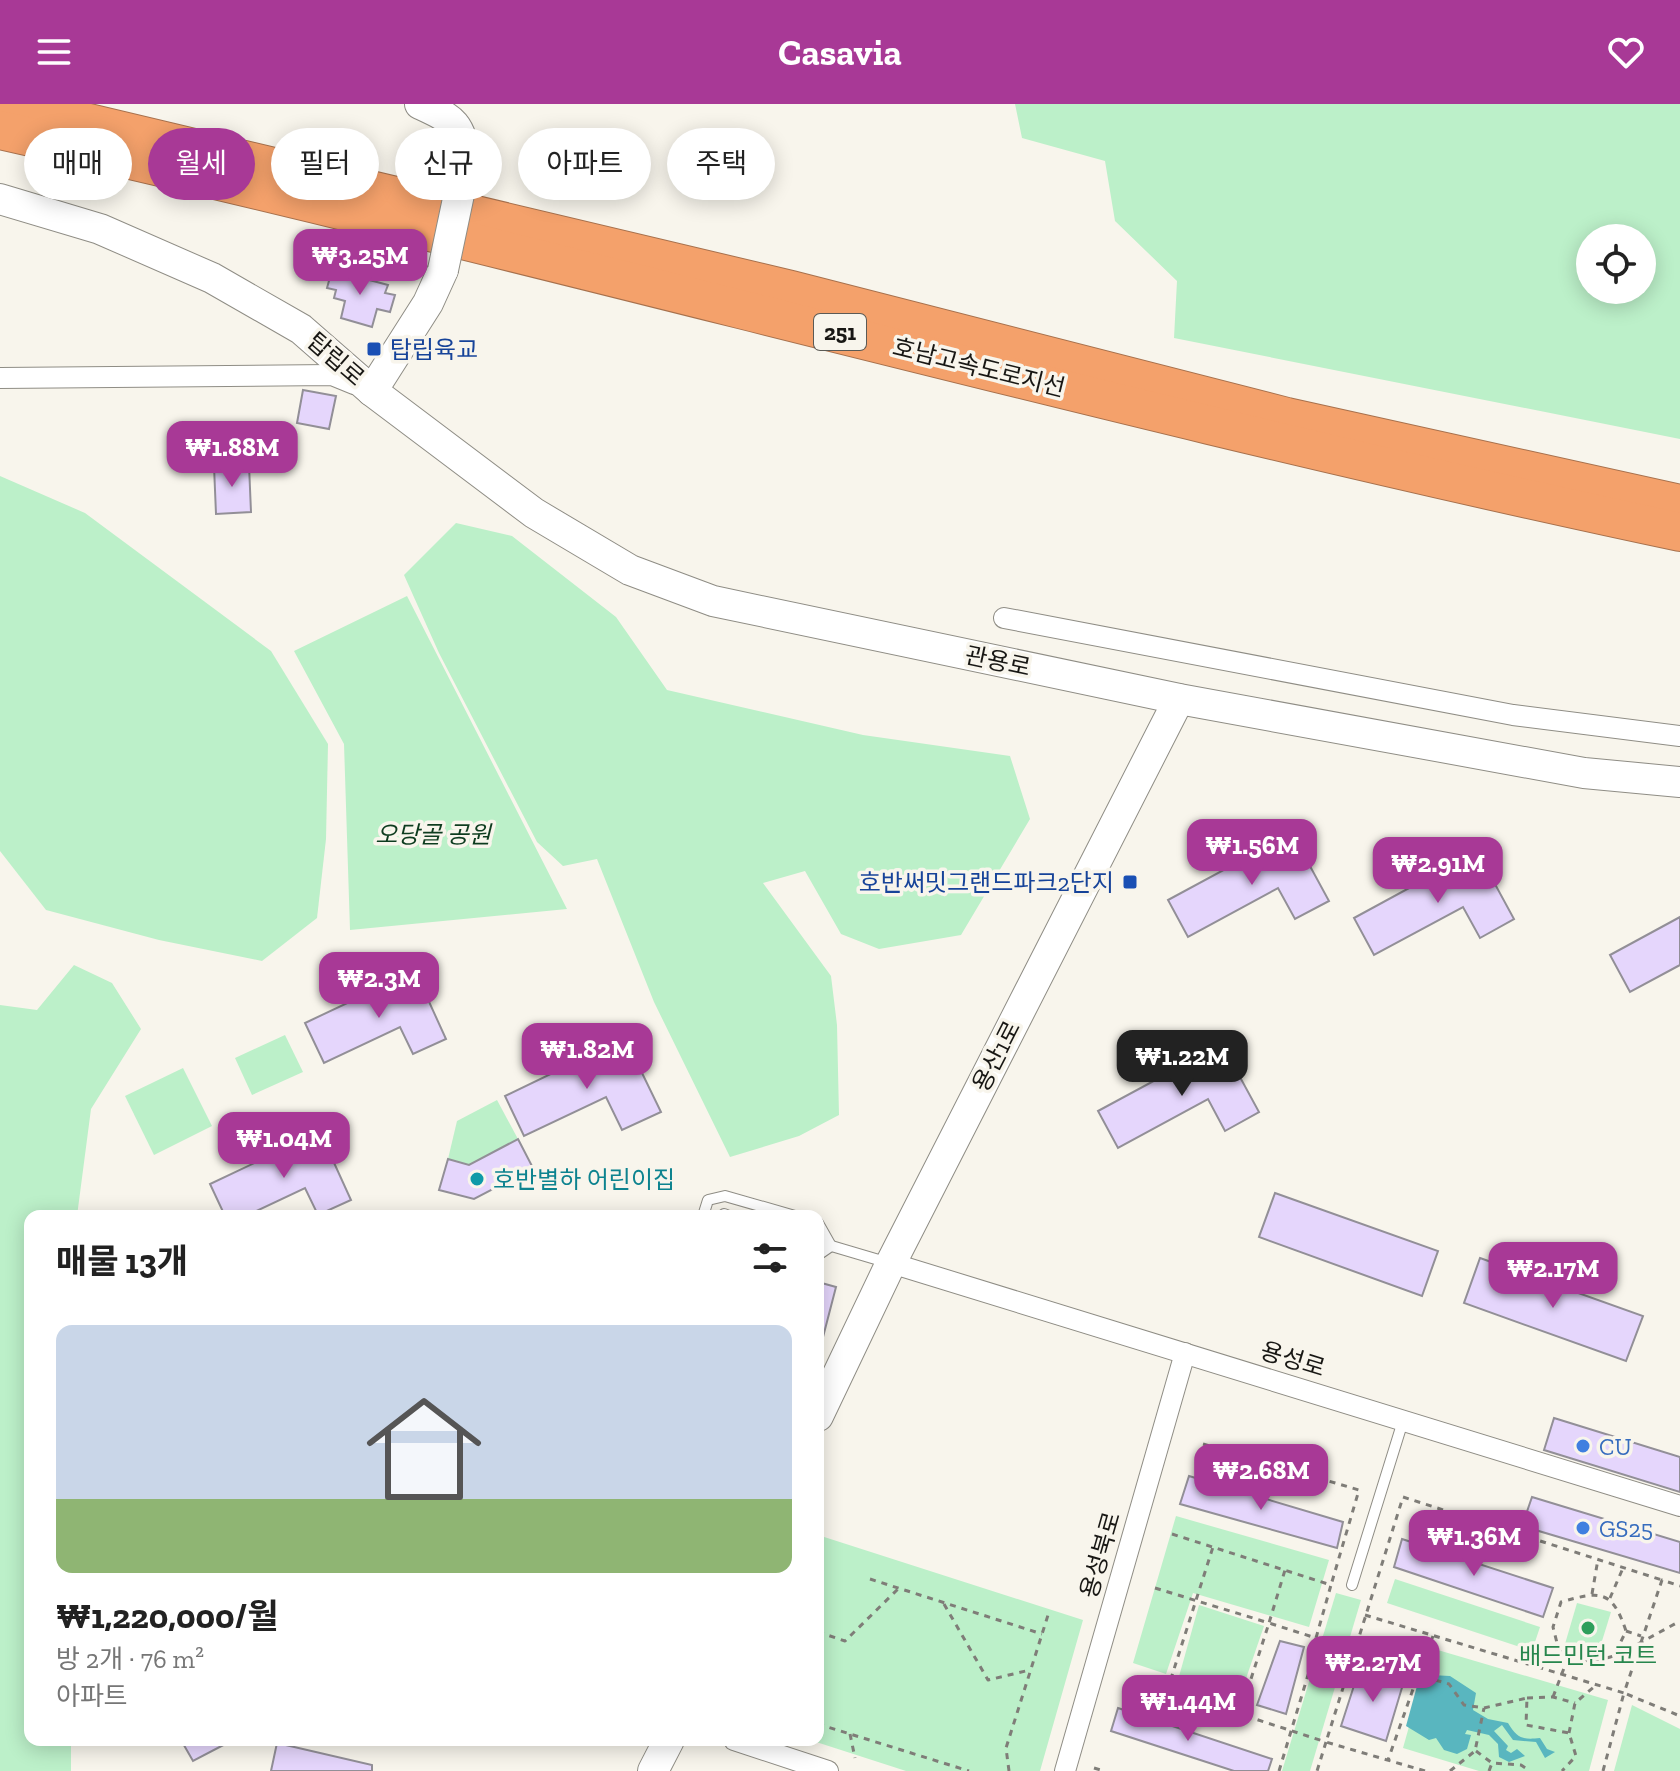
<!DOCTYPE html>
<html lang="ko">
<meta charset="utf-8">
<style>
body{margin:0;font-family:"Zilla Slab","Noto Sans KR",serif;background:#f2f2f2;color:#222;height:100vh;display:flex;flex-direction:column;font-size:30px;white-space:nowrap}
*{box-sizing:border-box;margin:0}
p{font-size:26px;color:#767676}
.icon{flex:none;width:44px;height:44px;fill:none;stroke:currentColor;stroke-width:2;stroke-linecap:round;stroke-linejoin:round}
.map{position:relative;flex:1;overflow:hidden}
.panel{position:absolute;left:24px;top:1106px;width:800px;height:536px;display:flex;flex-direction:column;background:#fff;border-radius:16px;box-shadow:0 4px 20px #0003}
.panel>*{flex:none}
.banner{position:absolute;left:24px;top:24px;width:800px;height:72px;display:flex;gap:16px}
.tools{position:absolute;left:1576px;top:120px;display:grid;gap:16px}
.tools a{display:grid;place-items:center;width:80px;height:80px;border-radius:50%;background:#fff;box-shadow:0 4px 20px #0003;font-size:40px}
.price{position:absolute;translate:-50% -68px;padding:0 18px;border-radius:16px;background:#a83996;color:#fff;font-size:26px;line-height:52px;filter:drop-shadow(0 2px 4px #0008)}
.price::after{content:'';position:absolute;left:50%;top:48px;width:24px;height:18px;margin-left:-12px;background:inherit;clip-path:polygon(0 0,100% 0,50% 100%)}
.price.selected{background:#222;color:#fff}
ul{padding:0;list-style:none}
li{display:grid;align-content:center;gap:16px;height:424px;padding:0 32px}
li+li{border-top:2px solid #e0e0e0}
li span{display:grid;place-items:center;height:248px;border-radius:16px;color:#555}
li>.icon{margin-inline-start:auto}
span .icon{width:144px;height:144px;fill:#fffc;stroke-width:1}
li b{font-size:34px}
h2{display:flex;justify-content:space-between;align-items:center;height:96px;padding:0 32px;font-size:34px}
.pill{padding:0 28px;border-radius:36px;background:#fff;box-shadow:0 4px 20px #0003;font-size:28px;line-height:72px}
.pill.selected{background:#a83996;color:#fff}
header{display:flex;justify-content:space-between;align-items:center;height:104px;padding:0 32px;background:#a83996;color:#fff;font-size:36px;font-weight:700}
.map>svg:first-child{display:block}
.green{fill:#bcf0c9;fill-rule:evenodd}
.water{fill:#59b6bf}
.building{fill:#e5d6fc;stroke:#928f97;stroke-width:2}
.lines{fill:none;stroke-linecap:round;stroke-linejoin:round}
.lane-casing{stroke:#8f8d85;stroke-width:12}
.street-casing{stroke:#8f8d85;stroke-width:22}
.secondary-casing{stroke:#8f8d85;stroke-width:32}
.highway-casing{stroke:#a7714d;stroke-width:40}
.path{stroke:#7f7d78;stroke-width:3;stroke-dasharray:6 6;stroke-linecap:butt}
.lane{stroke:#fff;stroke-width:10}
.street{stroke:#fff;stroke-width:20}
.secondary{stroke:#fff;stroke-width:30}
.highway{stroke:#f4a16b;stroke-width:38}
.secondary-bridge-casing{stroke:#8f8d85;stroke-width:32;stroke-linecap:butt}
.secondary-bridge{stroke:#fff;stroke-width:30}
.transit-dot{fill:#1a4fb4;stroke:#f8f5ec;stroke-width:3}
.culture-dot{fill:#0f9aa8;stroke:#f8f5ec;stroke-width:3}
.shop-dot{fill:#3f7fe0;stroke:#f8f5ec;stroke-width:3}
.leisure-dot{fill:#2e9e5b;stroke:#f8f5ec;stroke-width:3}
.labels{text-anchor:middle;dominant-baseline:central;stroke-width:7;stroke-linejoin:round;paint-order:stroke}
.shield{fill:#f8f5ec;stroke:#5b5a55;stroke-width:2}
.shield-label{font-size:22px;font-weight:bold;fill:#181714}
.transit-label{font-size:24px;fill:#164399;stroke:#f8f5ec;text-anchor:start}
.street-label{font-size:24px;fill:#181714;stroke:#f8f5ec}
.park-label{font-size:24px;font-style:italic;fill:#0d3c1f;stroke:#f8f5ec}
.culture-label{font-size:24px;fill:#0d838f;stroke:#f8f5ec;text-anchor:start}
.shop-label{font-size:24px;fill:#366cbe;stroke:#f8f5ec;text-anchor:start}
.leisure-label{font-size:24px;fill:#27864d;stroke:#f8f5ec}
</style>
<header><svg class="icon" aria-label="menu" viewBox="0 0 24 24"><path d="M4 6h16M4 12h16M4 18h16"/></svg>Casavia<svg class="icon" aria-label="heart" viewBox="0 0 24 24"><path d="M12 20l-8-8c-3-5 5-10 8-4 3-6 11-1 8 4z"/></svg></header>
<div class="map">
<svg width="1680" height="1667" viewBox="0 0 1680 1667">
<rect width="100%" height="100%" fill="#f8f5ec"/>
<!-- green -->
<g class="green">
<path d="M 1015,0 L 1680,0 L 1680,335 L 1174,234 L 1177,177 L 1115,117 L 1105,57 L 1022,34 ZM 1590,134 L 1642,134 L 1642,186 L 1590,186 Z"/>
<path d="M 0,372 L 85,409 L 271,547 L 328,640 L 326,735 L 317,814 L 262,857 L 159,836 L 46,806 L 0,747 Z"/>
<path d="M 456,419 L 512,432 L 616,513 L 667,586 L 863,631 L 1010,652 L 1030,715 L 961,831 L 879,845 L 841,830 L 805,767 L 763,779 L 831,872 L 837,921 L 839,1011 L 799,1032 L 730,1053 L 654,898 L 597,755 L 563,762 L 537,738 L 439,549 L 404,471 Z"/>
<path d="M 407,492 L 567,805 L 350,826 L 344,640 L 294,547 Z"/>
<path d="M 74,861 L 112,879 L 141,925 L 91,1005 L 77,1112 L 30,1112 L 30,1636 L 71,1636 L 71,1667 L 0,1667 L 0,901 L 37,906 Z"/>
<path d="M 285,931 L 303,968 L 252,991 L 235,954 Z"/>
<path d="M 183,964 L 212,1022 L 154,1051 L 125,992 Z"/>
<path d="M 497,996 L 518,1035 L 469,1061 L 448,1055 L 457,1017 Z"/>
<path d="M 1176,1412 L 1329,1456 L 1309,1523 L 1193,1489 L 1166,1570 L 1133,1559 Z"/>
<path d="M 818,1431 L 1083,1516 L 1040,1667 L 906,1667 L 810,1636 L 818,1636 Z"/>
<path d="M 1395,1475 L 1540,1523 L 1532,1547 L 1387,1499 Z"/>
<path d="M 1336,1489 L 1361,1496 L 1310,1667 L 1282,1667 Z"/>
<path d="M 1577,1499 L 1611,1508 L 1598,1550 L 1565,1540 Z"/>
<path d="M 1199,1501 L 1264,1522 L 1239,1595 L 1178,1576 Z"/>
<path d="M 1431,1544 L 1608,1596 L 1589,1667 L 1479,1667 L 1403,1644 Z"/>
<path d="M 1632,1601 L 1680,1625 L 1680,1667 L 1614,1667 Z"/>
</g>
<!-- water -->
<path class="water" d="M 1431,1571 L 1450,1572 L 1476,1589 L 1473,1606 L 1488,1615 L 1508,1619 C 1517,1634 1522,1636 1540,1634 L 1547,1645 L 1555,1648 L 1545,1654 L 1536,1638 L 1513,1636 L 1502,1621 L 1494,1627 L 1508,1642 L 1506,1646 L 1511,1649 L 1517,1645 L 1525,1652 L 1509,1658 L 1499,1653 L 1498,1640 L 1489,1631 L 1467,1626 L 1465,1630 L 1471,1631 L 1467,1645 L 1457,1650 L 1444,1646 L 1436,1634 L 1429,1636 L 1406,1622 L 1417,1582 L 1428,1579 Z"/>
<!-- building -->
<g class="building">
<path d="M 332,166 L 388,181 L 385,189 L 395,191 L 390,208 L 377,205 L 372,223 L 341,214 L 345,197 L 334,194 L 336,186 L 327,184 Z"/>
<path d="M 303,286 L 336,292 L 329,325 L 297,319 Z"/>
<path d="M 249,361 L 251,408 L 216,410 L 214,362 Z"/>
<path d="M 1292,729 L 1329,797 L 1295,815 L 1278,784 L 1188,833 L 1168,796 Z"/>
<path d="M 1477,747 L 1514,815 L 1480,834 L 1463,803 L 1374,851 L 1354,814 Z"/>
<path d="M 1680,813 L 1680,861 L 1630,888 L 1610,851 Z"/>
<path d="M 415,867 L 446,935 L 413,950 L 400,923 L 324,959 L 305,919 Z"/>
<path d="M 625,934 L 661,1008 L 622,1026 L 606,993 L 524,1032 L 505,992 Z"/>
<path d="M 1222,940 L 1259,1008 L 1225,1027 L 1208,995 L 1118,1044 L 1098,1007 Z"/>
<path d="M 320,1028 L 351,1096 L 318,1111 L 305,1084 L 246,1112 L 225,1112 L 210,1080 Z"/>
<path d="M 518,1035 L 533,1064 L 474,1095 L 439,1086 L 448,1055 L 469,1061 Z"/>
<path d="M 1275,1089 L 1438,1147 L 1422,1192 L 1259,1133 Z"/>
<path d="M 1480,1154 L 1643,1212 L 1626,1257 L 1464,1199 Z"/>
<path d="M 818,1178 L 836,1183 L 823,1233 L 818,1232 Z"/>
<path d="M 1554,1314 L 1680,1353 L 1680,1388 L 1544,1346 Z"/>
<path d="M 1189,1372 L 1343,1418 L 1337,1444 L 1180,1400 Z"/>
<path d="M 1532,1393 L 1680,1438 L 1680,1469 L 1522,1422 Z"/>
<path d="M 1402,1435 L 1553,1484 L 1543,1513 L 1394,1463 Z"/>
<path d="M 1280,1537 L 1304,1543 L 1286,1610 L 1257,1601 Z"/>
<path d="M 1360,1563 L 1404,1577 L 1386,1637 L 1341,1622 Z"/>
<path d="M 1118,1604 L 1272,1655 L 1268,1667 L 1234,1667 L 1111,1627 Z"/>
<path d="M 181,1636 L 233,1636 L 193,1657 Z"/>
<path d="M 277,1639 L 372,1661 L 372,1667 L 271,1667 Z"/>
</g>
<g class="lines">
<defs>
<g id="lane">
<path d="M 724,1110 L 729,1112"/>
<path d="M 703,1112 L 708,1096 L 725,1092 L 795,1112"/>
<path d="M 818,1119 L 831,1142 L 818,1151"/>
<path d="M 818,1138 L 889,1159"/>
<path d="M 1352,1481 L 1403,1317"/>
</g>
<g id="street">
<path d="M 0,274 L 332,271 L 354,280"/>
<path d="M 1004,514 L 1513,611 L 1680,632"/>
<path d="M 891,1159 L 1680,1402"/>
<path d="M 734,1636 L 828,1667"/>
<path d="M 1065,1667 L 1185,1249"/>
</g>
<g id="secondary">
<path d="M 420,0 C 454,16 460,18 466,57"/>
<path d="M 0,95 L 100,125 L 212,174 L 301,225 L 372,287 L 534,409 L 630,466 L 713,497 L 1179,595 L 1584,669 L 1680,678"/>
<path d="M 372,287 L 428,199 L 443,166"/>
<path d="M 818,1312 L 891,1159 L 1179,595"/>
<path d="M 653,1667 L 669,1636"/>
</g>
<g id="highway">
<path d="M 9,0 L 791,186 L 1287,313 L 1680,400"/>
<path d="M 0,26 C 562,153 1117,309 1680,428"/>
</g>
</defs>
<!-- lane casing -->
<use href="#lane" class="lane-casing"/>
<!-- street casing -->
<use href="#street" class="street-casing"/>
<!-- secondary casing -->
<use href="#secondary" class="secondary-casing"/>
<!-- highway casing -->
<use href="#highway" class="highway-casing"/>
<!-- path -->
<g class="path">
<path d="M 1203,1340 L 1359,1386 L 1331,1481"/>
<path d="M 1172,1430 L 1331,1481 L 1316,1534"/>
<path d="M 870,1475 L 1042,1530"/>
<path d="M 1155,1484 L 1269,1519 L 1285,1466"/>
<path d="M 1592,1490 L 1598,1455"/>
<path d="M 1610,1494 L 1623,1464"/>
<path d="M 944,1500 L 988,1576 L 1030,1566"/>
<path d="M 1365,1511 L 1624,1589 L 1662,1476 L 1680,1482"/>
<path d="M 1626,1527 L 1641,1532"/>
<path d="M 818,1528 L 845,1537 L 899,1484"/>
<path d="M 1433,1532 L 1418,1571 L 1449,1580 L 1464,1601 L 1484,1604 L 1527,1594 L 1526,1621 L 1569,1629 L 1576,1652 L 1562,1667"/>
<path d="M 1638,1540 L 1680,1517"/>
<path d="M 1353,1549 L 1418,1571 L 1388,1656"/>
<path d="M 1132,1575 L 1326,1638 L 1317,1667"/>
<path d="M 1167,1587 L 1213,1443"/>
<path d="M 1553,1593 L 1569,1551 L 1591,1558 L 1614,1552 L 1626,1527 C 1612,1485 1600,1487 1561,1498 L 1553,1523 L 1558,1543 L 1569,1551"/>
<path d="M 1527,1594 L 1553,1593 L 1575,1599"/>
<path d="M 1240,1609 L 1269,1519 L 1316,1534 L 1311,1561"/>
<path d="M 818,1620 L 969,1667"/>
<path d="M 1569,1629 L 1575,1599 L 1595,1582"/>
<path d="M 850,1630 L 855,1654"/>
<path d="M 1476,1647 L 1492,1659 L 1521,1661 L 1530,1667"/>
<path d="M 1094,1664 L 1104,1667"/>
<path d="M 1009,1667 L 1006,1644 L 1049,1508"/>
<path d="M 1279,1667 L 1311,1561 L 1346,1571"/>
<path d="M 1425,1667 L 1326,1638 L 1403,1393 L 1662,1476"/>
<path d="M 1450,1667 L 1475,1647 L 1484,1604"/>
<path d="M 1489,1667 L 1492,1659"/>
<path d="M 1603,1667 L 1624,1589 L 1680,1612"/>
</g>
<!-- lane -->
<use href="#lane" class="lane"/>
<!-- street -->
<use href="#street" class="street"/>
<!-- secondary -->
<use href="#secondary" class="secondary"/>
<!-- highway -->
<use href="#highway" class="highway"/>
<defs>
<path id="secondary-bridge" d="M 443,166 L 466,57"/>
</defs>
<!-- secondary-bridge casing -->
<use href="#secondary-bridge" class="secondary-bridge-casing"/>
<!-- secondary-bridge -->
<use href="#secondary-bridge" class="secondary-bridge"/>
</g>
<!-- markers -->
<g class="transit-dot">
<rect x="366" y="237" width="16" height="16" rx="4"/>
<rect x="1122" y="770" width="16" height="16" rx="4"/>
</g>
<circle class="culture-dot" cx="477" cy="1075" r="8"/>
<g class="shop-dot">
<circle cx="1583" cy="1342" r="8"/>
<circle cx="1583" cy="1424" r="8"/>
</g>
<circle class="leisure-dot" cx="1588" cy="1524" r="8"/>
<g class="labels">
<!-- shield labels -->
<rect class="shield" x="814" y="210" width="52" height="36" rx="6"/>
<g class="shield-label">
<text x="840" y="228">251</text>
</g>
<!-- transit labels -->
<g class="transit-label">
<text x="390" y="245">탑립육교</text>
<text x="1114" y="778" text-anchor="end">호반써밋그랜드파크2단지</text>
</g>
<!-- street labels -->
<g class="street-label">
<text transform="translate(336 255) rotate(41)">탑립로</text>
<text transform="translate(979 263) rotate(14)">호남고속도로지선</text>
<text transform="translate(998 557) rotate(12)">관용로</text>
<text transform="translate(996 952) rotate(-63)">용산1로</text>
<text transform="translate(1293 1255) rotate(17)">용성로</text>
<text transform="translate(1100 1451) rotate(-74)">용성북로</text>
</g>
<!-- park labels -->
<g class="park-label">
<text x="433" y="730">오당골 공원</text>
</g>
<!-- culture labels -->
<g class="culture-label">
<text x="493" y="1075">호반별하 어린이집</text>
</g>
<!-- shop labels -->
<g class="shop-label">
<text x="1599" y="1342">CU</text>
<text x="1599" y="1424">GS25</text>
</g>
<!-- leisure labels -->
<g class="leisure-label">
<text x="1588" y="1551">배드민턴 코트</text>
</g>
</g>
</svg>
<div class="tools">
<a><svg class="icon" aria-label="locate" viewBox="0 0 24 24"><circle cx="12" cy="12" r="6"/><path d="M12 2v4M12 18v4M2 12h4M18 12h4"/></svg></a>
</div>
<b class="price" style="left:360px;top:193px">₩3.25M</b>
<b class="price" style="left:232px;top:385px">₩1.88M</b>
<b class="price" style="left:1252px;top:783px">₩1.56M</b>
<b class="price" style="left:1438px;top:801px">₩2.91M</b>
<b class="price" style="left:379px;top:916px">₩2.3M</b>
<b class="price" style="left:587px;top:987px">₩1.82M</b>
<b class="price selected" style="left:1182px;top:994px">₩1.22M</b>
<b class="price" style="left:284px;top:1076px">₩1.04M</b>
<b class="price" style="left:1553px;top:1206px">₩2.17M</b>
<b class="price" style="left:1261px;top:1408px">₩2.68M</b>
<b class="price" style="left:1474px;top:1474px">₩1.36M</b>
<b class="price" style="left:1373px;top:1600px">₩2.27M</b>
<b class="price" style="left:1188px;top:1639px">₩1.44M</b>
<div class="banner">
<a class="pill">매매</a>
<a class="pill selected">월세</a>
<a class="pill">필터</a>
<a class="pill">신규</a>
<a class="pill">아파트</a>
<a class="pill">주택</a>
</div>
<section class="panel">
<h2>매물 13개<svg class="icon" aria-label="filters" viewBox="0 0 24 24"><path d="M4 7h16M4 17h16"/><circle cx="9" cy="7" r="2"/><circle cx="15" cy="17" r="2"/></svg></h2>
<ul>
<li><span style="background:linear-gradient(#c9d6e8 70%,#8fb573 0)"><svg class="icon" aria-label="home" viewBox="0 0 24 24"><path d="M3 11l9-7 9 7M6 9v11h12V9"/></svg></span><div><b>₩1,220,000/월</b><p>방 2개 · 76 m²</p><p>아파트</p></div></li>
</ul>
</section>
</div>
